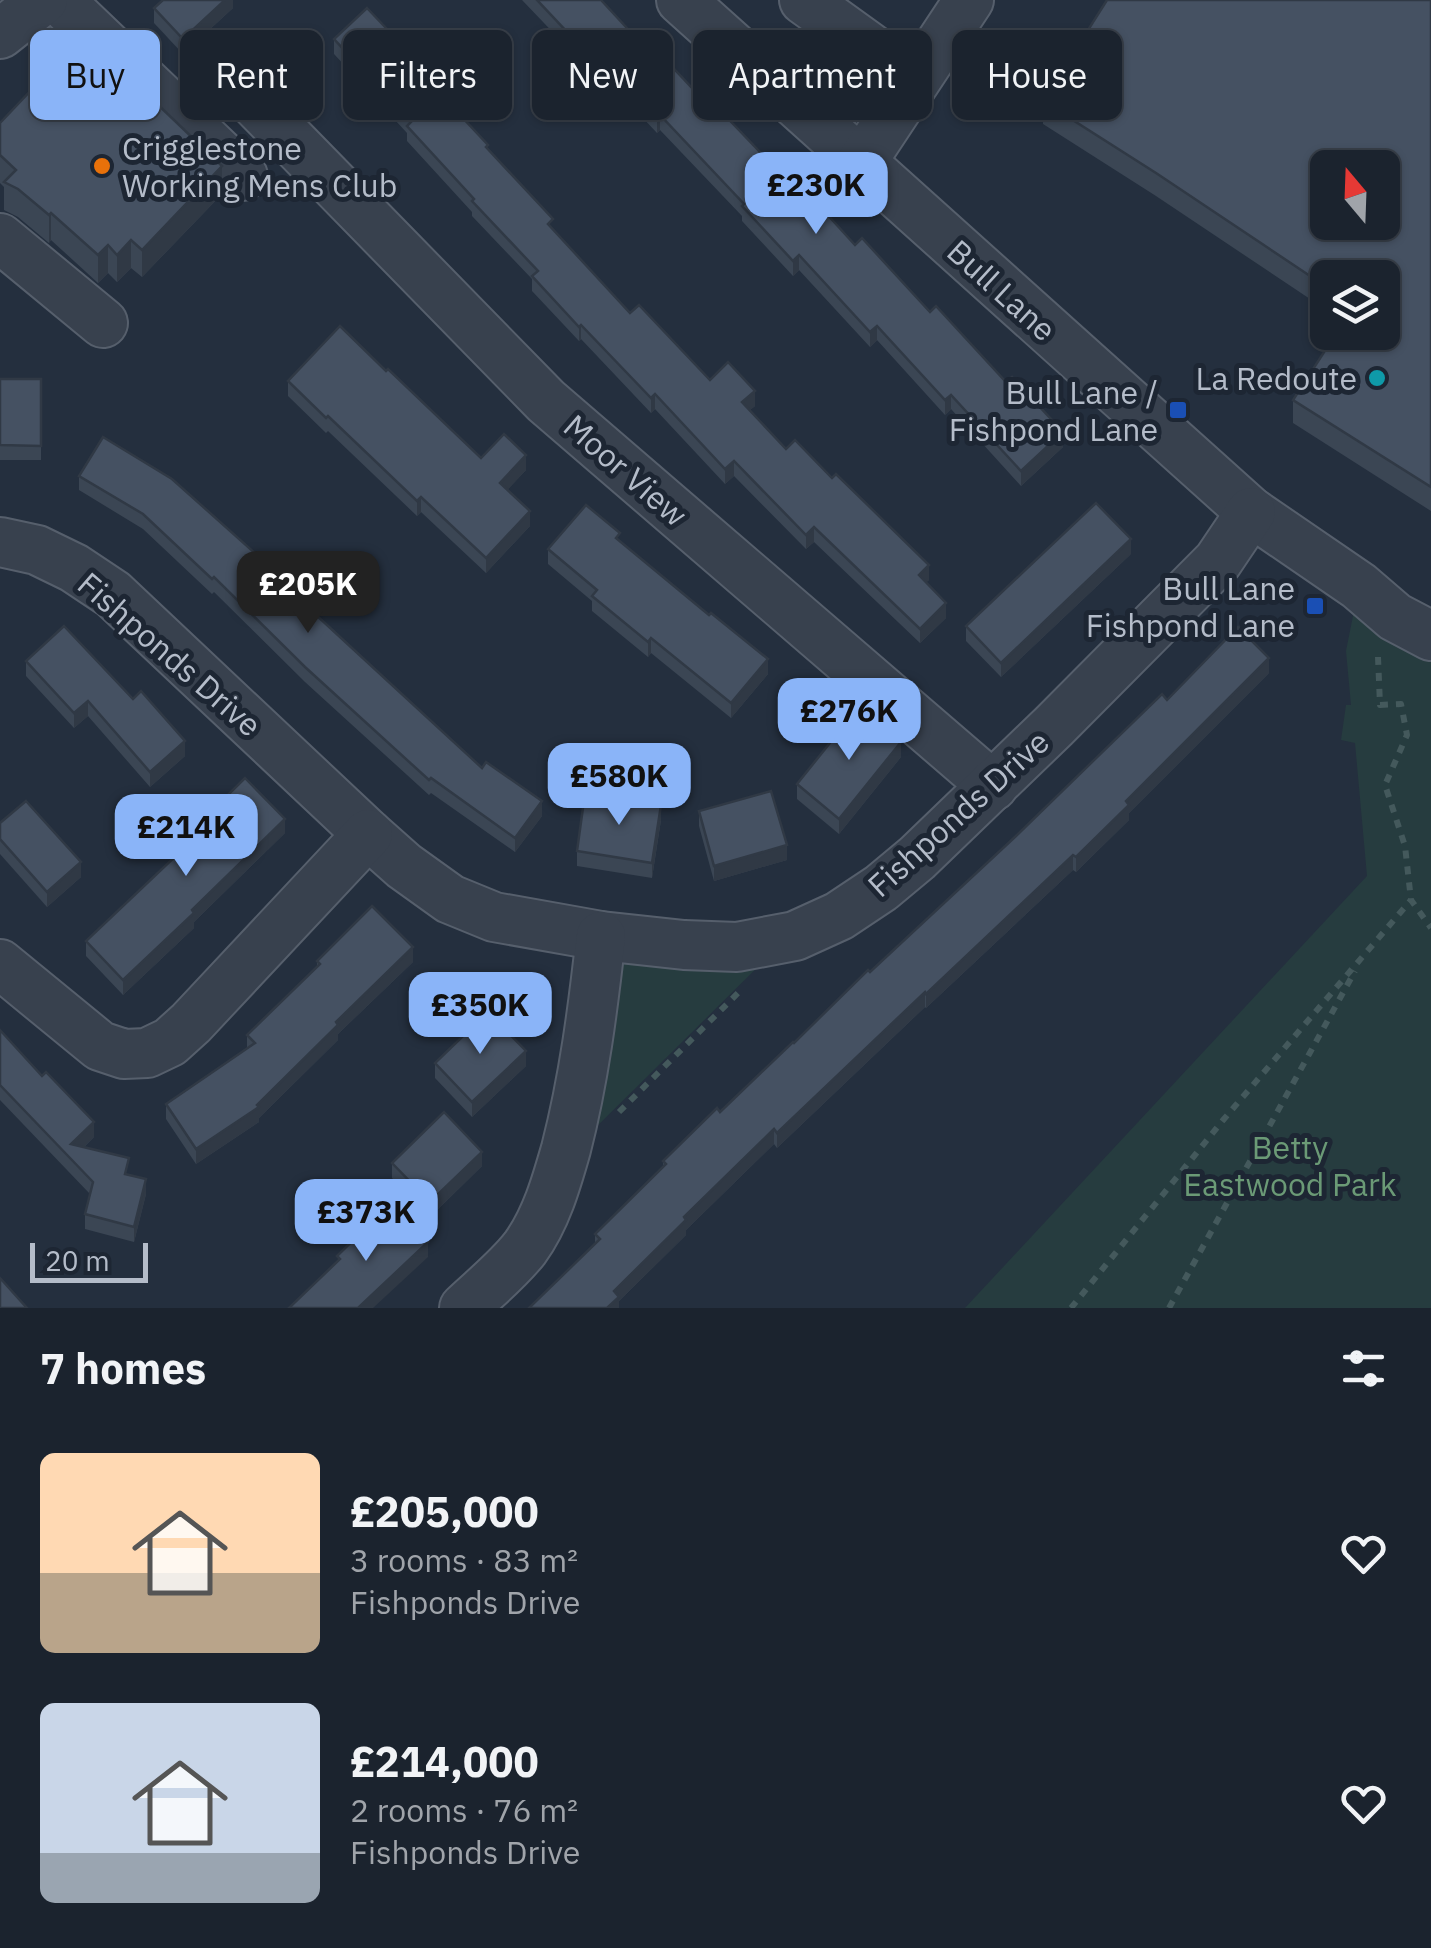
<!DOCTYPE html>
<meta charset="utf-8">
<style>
body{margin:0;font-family:"IBM Plex Sans",sans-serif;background:#282f3a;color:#f1f3f6;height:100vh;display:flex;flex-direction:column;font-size:38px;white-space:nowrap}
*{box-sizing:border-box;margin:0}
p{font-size:32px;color:#a0a4aa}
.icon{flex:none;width:55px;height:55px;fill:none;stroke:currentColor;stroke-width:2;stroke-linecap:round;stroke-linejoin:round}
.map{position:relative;height:1308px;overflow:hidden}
.drawer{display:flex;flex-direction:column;background:#1b232e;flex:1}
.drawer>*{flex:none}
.banner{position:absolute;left:30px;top:30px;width:1372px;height:90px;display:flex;gap:20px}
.needle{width:65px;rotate:341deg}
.fabs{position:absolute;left:1310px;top:150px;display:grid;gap:20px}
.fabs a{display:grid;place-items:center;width:90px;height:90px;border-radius:15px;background:#1b232e;box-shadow:0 2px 8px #0004,0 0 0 2px #39404a;font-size:50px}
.scale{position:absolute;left:30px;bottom:25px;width:118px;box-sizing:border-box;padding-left:10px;border:5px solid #b4bcc9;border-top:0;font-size:28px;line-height:35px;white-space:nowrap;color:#b4bcc9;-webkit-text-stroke:8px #1d2633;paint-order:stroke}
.price{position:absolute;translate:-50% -85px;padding:0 22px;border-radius:20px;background:#8ab4f8;color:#111;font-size:32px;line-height:65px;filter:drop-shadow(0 2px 5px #0008)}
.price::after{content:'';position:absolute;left:50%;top:60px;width:30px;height:22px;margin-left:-15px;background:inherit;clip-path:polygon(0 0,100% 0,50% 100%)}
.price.selected{background:#222;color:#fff}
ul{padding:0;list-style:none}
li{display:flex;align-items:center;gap:30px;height:250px;padding:0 40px}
li span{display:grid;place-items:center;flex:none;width:280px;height:200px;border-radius:15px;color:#555}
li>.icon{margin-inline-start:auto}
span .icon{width:120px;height:120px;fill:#fffc;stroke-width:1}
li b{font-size:42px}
h2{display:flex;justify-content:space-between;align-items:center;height:120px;padding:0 40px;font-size:42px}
.chip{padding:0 35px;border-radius:15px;background:#1b232e;box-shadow:0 2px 8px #0004,0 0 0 2px #39404a;font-size:35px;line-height:90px}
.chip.selected{background:#8ab4f8;color:#111}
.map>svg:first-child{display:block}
.green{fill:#263c3f}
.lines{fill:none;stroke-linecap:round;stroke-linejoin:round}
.minor-casing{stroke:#565f6c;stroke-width:52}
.path{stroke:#44595c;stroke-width:6;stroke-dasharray:8 8;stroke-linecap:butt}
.minor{stroke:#38414e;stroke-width:48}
.wall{fill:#3b4654}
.shaded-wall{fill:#303945}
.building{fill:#455162;stroke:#303945;stroke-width:2.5;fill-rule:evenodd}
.food-dot{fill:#e8710a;stroke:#1d2633;stroke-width:4}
.culture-dot{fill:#0f9aa8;stroke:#1d2633;stroke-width:4}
.transit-dot{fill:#1a4fb4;stroke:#1d2633;stroke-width:4}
.labels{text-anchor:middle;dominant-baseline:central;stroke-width:10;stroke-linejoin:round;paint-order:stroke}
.poi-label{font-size:32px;fill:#b4bcc9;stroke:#1d2633;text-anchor:end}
.street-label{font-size:32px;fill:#b4bcc9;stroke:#1d2633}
.park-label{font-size:32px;fill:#6b9a76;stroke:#1d2633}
</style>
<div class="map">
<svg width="1431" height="1308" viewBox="0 0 1431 1308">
<rect width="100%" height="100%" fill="#242f3e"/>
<!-- green -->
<g class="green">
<path d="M 1359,586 L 1431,636 L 1431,1308 L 965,1308 L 1367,876 L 1355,743 L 1341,740 L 1346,705 L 1351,705 L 1346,651 Z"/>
<path d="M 606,945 L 778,947 L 571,1152 Z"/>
</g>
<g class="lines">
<defs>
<g id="minor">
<path d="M 59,0 L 243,176"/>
<path d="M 681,0 L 1251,512 L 1359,586 L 1395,617 L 1431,636"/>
<path d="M 804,0 L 915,80"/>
<path d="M 0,34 L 43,0"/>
<path d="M 251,99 L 546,401 L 993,786"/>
<path d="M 861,163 L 969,0"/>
<path d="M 0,238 L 103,323"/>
<path d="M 0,542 L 37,550 L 74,568 L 113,594 L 368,834 L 404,866 L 450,899 L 494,917 L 601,936 L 684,945 L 737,947 L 795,936 L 839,916 L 881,888 L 917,858 L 1054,726 L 1218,561 L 1251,512"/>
<path d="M 0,964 L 100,1046 L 124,1054 L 147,1053 L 170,1042 L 191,1023 L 368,834"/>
<path d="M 464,1308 C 484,1289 508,1270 525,1248 C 546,1219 556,1184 566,1149 C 584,1079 593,1008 601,936"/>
</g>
</defs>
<!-- minor casing -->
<use href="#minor" class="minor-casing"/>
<!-- path -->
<g class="path">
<path d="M 1378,657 L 1380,705 L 1401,704 L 1407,735 L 1385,785 L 1405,846 L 1411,900 L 1431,928"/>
<path d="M 619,1112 L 741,990"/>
<path d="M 1071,1308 L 1224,1119 L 1411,900"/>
<path d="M 1169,1308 L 1355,971"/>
</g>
<!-- minor -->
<use href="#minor" class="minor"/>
</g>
<!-- wall -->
<g class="wall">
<path d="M 233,0 L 233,8 L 183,54 L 154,23 L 154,8 Z"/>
<path d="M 522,0 L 601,0 L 639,41 L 855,245 L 930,312 L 1063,447 L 1021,486 L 951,409 L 945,415 L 877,340 L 870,347 L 799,270 L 793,276 L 742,221 L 742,216 L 660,130 L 657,133 L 591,63 L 586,67 Z"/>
<path d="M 1431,0 L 1431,511 L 1293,423 L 1293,400 L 1382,332 L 1328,278 L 1328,311 L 1156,196 L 1043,124 L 1043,101 Z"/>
<path d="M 334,39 L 424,76 L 488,149 L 553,231 L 630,313 L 710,380 L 755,406 L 750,410 L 786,449 L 929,580 L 926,582 L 946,618 L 920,643 L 814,542 L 806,549 L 734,476 L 725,484 L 655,409 L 651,413 L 581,339 L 579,341 L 532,291 L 532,279 L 472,216 L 472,212 L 407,141 L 407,133 L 334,54 Z"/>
<path d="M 31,82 L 222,194 L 142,277 L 131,268 L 117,282 L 108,273 L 98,283 L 51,240 L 49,243 L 18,217 L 4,210 L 4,187 L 0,183 L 0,123 L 31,90 Z"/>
<path d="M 386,371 L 481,458 L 526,470 L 507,490 L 530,526 L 486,573 L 421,512 L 417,516 L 328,431 L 326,433 L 288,396 L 288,381 Z"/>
<rect x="0" y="379" width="41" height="81"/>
<path d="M 79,476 L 314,613 L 482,768 L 542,816 L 515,852 L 431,793 L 429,795 L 305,682 L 214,592 L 212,594 L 143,529 L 79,490 Z"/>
<path d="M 620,542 L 768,674 L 731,718 L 651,653 L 648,657 L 592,611 L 592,601 L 548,564 L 548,549 Z"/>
<path d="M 1131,554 L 1001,677 L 966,641 L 966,626 Z"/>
<path d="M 26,661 L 185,756 L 150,787 L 88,716 L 74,728 L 26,676 Z"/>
<path d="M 1269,673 L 1129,813 L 1129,820 L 1076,872 L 1073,870 L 926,1008 L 925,1007 L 777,1148 L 774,1144 L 686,1230 L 686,1235 L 619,1301 L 619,1308 L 595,1244 L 595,1234 L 663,1167 L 663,1161 L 720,1112 L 1167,700 Z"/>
<path d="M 901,757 L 839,834 L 797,799 L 797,784 Z"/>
<path d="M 699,811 L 787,860 L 714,881 L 699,826 Z"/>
<path d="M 661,820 L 652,878 L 577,866 L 577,851 Z"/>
<path d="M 0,823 L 81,877 L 47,907 L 0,854 Z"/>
<path d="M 285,833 L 194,922 L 194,928 L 123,995 L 86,956 L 86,941 L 175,857 L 175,847 Z"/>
<path d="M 317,961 L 413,962 L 338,1034 L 338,1040 L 259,1118 L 259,1122 L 196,1164 L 166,1119 L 166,1104 L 247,1048 L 247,1035 L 317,967 Z"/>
<path d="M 0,1030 L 94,1137 L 84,1147 L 129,1175 L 146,1194 L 134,1242 L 85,1229 L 85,1214 L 90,1194 L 0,1100 Z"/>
<path d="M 435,1063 L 526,1066 L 472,1117 L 435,1078 Z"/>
<path d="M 392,1163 L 482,1166 L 430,1217 L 392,1178 Z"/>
</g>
<!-- shaded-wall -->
<g class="shaded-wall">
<path d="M 225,0 L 233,0 L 233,8 L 183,54 L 183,39 Z"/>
<path d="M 591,48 L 591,63 L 586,67 L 586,52 Z"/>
<path d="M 660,115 L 660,130 L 657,133 L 657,118 Z"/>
<path d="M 222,166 L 222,194 L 142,277 L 142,250 Z"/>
<path d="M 51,213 L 51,240 L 49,243 L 49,215 Z"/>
<path d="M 131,240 L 131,268 L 117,282 L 117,255 Z"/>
<path d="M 108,245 L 108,273 L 98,283 L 98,255 Z"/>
<path d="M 799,255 L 799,270 L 793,276 L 793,261 Z"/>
<path d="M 581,325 L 581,339 L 579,341 L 579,327 Z"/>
<path d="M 877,326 L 877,340 L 870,347 L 870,332 Z"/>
<path d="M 755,391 L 755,406 L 742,417 L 742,402 Z"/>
<path d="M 655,394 L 655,409 L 651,413 L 651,398 Z"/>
<path d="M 951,395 L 951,409 L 945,415 L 945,400 Z"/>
<path d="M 1063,432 L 1063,447 L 1021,486 L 1021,471 Z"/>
<path d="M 526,455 L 526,470 L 500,498 L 500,483 Z"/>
<path d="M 734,461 L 734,476 L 725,484 L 725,469 Z"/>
<path d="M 421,497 L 421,512 L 417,516 L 417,501 Z"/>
<path d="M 530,511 L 530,526 L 486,573 L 486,558 Z"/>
<path d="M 814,527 L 814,542 L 806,549 L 806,535 Z"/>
<path d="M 1131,539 L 1131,554 L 1001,677 L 1001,663 Z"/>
<path d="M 929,565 L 929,580 L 919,590 L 919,575 Z"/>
<path d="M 946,603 L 946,618 L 920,643 L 920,629 Z"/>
<path d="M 651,638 L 651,653 L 648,657 L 648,642 Z"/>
<path d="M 1269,658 L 1269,673 L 1129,813 L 1129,820 L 1076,872 L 1076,857 L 1126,801 Z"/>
<path d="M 768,659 L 768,674 L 731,718 L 731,703 Z"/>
<path d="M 88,701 L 88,716 L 74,728 L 74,713 Z"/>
<path d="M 185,741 L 185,756 L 150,787 L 150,772 Z"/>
<path d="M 901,742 L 901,757 L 839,834 L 839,819 Z"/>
<path d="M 542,801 L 542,816 L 515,852 L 515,838 Z"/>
<path d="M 661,805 L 661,820 L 652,878 L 652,863 Z"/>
<path d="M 285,819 L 285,833 L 194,922 L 194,928 L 123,995 L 123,980 L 192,910 Z"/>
<path d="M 787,845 L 787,860 L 714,881 L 714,866 Z"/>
<path d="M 1073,855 L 1073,870 L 926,1008 L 926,994 Z"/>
<path d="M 81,862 L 81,877 L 47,907 L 47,892 Z"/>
<path d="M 413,947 L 413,962 L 338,1034 L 338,1040 L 259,1118 L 259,1122 L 196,1164 L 196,1149 L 257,1105 L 336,1022 Z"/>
<path d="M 925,992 L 925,1007 L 777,1148 L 777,1133 Z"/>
<path d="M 526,1051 L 526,1066 L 472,1117 L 472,1102 Z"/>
<path d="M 94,1122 L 94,1137 L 71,1159 L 71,1144 Z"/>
<path d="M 774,1129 L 774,1144 L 686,1230 L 686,1235 L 619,1301 L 619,1308 L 607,1308 L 614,1291 L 684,1217 Z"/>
<path d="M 482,1152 L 482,1166 L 430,1217 L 430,1202 Z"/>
<path d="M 146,1179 L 146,1194 L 134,1242 L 134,1227 Z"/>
<path d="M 428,1242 L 428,1257 L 373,1308 L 358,1308 Z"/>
</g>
<!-- building -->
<g class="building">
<path d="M 163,0 L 225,0 L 183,39 L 154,8 Z"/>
<path d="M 537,0 L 601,0 L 639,41 L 644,37 L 710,107 L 714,104 L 779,172 L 784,167 L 855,245 L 862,238 L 930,312 L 936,306 L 1006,382 L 1012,377 L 1063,432 L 1021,471 L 951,395 L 945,400 L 877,326 L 870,332 L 799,255 L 793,261 L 742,206 L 744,204 L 660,115 L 657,118 L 591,48 L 586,52 Z"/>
<path d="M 1107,0 L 1431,0 L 1431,487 L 1293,400 L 1337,332 L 1382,332 L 1382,278 L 1328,278 L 1328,288 L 1156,173 L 1043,101 ZM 1328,168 L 1382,168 L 1382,222 L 1328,222 Z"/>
<path d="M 367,8 L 424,68 L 420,72 L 488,145 L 486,147 L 553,219 L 548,224 L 630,313 L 639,305 L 710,380 L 728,362 L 755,391 L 742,402 L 786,449 L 795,440 L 832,478 L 836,474 L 929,565 L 919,575 L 946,603 L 920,629 L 814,527 L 806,535 L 734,461 L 725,469 L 655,394 L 651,398 L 581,325 L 579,327 L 532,276 L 538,271 L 472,201 L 474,199 L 407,126 L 411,122 L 334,39 Z"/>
<path d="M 81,31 L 222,166 L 142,250 L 131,240 L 117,255 L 108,245 L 98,255 L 51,213 L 49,215 L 18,189 L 4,182 L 16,170 L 0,155 L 0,123 L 35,86 L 31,82 Z"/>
<path d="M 340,326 L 386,371 L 388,369 L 481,458 L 504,434 L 526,455 L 500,483 L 530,511 L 486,558 L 421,497 L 417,501 L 328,416 L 326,418 L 288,381 Z"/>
<path d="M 0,379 L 41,379 L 41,446 L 0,445 Z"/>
<path d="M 103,437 L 172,479 L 266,563 L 314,613 L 482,768 L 486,762 L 542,801 L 515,838 L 431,778 L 429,780 L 305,667 L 214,577 L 212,579 L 143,514 L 79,476 Z"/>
<path d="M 1096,503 L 1131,539 L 1001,663 L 966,626 Z"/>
<path d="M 586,505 L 620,533 L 616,538 L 709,615 L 711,613 L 768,659 L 731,703 L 651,638 L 648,642 L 592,596 L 597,590 L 548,549 Z"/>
<path d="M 64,626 L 133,699 L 141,691 L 185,741 L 150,772 L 88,701 L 74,713 L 26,661 Z"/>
<path d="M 1238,627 L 1269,658 L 1126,801 L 1129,805 L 1076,857 L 1073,855 L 926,994 L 925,992 L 777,1133 L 774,1129 L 684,1217 L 686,1220 L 614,1291 L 619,1297 L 607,1308 L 529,1308 L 600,1239 L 595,1234 L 666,1164 L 663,1161 L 717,1108 L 720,1112 L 793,1042 L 794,1043 L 868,970 L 870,972 L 1016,836 L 1162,694 L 1167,700 Z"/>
<path d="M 858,708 L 901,742 L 839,819 L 797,784 Z"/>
<path d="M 245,778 L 285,819 L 192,910 L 194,913 L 123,980 L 86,941 L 180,852 L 175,847 Z"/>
<path d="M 771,791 L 787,845 L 714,866 L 699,811 Z"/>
<path d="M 585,793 L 661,805 L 652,863 L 577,851 Z"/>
<path d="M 26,801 L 81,862 L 47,892 L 0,839 L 0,823 Z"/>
<path d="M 372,906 L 413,947 L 336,1022 L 338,1025 L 257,1105 L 259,1107 L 196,1149 L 166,1104 L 255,1043 L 247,1035 L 320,964 L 317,961 Z"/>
<path d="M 488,1012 L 526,1051 L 472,1102 L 435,1063 Z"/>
<path d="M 0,1030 L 42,1076 L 46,1072 L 94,1122 L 71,1144 L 129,1158 L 125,1174 L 146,1179 L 134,1227 L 85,1214 L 93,1182 L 0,1085 Z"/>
<path d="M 444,1112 L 482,1152 L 430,1202 L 392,1163 Z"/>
<path d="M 390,1204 L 428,1242 L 358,1308 L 289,1308 L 340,1259 L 337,1256 Z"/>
<path d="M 0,1278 L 27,1308 L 0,1308 Z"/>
</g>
<!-- markers -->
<circle class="food-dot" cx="102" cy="166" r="10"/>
<circle class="culture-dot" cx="1377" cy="378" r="10"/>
<g class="transit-dot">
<rect x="1168" y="400" width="20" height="20" rx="5"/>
<rect x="1305" y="596" width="20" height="20" rx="5"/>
</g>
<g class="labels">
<!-- poi labels -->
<g class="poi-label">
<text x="122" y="148" text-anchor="start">Crigglestone<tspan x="122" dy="37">Working Mens Club</tspan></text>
<text x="1357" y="378">La Redoute</text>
<text x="1158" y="392">Bull Lane /<tspan x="1158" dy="37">Fishpond Lane</tspan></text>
<text x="1295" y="588">Bull Lane<tspan x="1295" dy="37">Fishpond Lane</tspan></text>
</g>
<!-- street labels -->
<g class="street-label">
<text transform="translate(1002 290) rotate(42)">Bull Lane</text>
<text transform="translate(626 470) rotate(41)">Moor View</text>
<text transform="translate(170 654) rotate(41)">Fishponds Drive</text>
<text transform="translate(958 813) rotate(-42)">Fishponds Drive</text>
</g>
<!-- park labels -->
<g class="park-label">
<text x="1290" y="1147">Betty<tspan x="1290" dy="37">Eastwood Park</tspan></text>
</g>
</g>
</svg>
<div class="fabs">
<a><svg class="needle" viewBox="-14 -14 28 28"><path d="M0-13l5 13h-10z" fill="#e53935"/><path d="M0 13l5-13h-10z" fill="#a0a4aa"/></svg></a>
<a><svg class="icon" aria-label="layers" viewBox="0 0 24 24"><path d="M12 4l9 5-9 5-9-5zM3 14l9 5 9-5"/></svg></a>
</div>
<div class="scale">20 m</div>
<b class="price" style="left:816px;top:237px">£230K</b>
<b class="price selected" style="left:308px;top:636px">£205K</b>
<b class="price" style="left:849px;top:763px">£276K</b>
<b class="price" style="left:619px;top:828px">£580K</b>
<b class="price" style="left:186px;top:879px">£214K</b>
<b class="price" style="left:480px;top:1057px">£350K</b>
<b class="price" style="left:366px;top:1264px">£373K</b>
<div class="banner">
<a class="chip selected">Buy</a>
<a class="chip">Rent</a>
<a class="chip">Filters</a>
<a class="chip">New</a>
<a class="chip">Apartment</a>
<a class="chip">House</a>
</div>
</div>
<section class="drawer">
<h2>7 homes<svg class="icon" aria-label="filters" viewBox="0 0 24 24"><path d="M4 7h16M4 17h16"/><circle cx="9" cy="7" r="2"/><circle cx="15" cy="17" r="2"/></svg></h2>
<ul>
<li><span style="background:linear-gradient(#ffd9b3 60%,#b9a48a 0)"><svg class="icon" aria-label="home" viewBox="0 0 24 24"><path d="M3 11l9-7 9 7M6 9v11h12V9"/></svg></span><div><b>£205,000</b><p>3 rooms · 83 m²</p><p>Fishponds Drive</p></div><svg class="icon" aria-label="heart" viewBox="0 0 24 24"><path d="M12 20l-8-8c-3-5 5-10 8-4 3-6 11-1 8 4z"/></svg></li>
<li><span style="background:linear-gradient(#c9d6e8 75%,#9aa5b1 0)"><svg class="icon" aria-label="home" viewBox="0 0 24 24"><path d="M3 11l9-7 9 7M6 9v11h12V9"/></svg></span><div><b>£214,000</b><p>2 rooms · 76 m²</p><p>Fishponds Drive</p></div><svg class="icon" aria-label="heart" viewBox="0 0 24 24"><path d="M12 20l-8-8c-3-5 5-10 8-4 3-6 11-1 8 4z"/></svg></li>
</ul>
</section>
